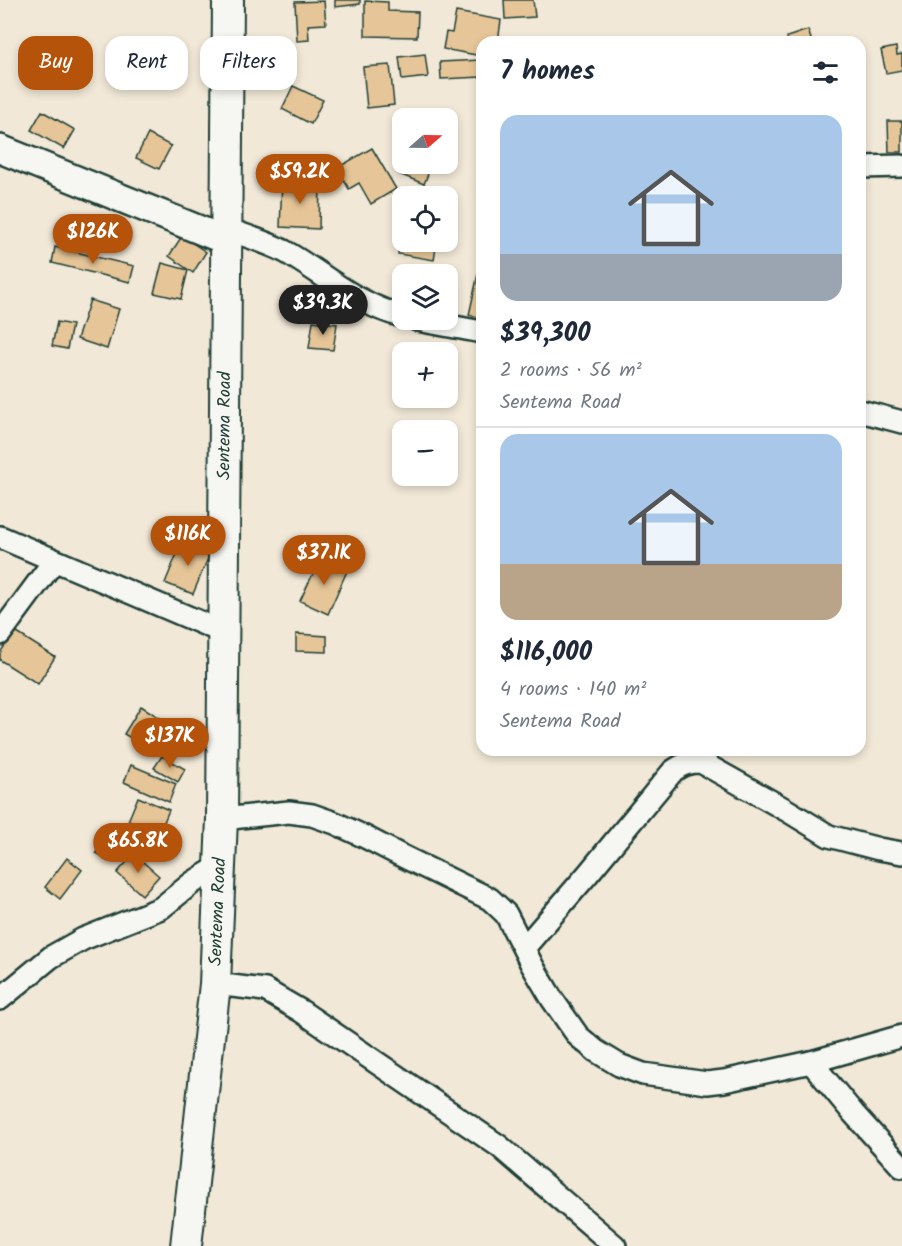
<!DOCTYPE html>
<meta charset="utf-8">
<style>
body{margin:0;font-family:Kalam,sans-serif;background:#f6f6f7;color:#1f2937;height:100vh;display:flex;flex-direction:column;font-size:22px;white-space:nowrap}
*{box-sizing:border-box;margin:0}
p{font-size:20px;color:#747a83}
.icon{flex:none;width:33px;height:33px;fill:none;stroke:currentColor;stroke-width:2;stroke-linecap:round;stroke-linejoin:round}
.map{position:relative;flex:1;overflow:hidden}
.side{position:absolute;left:476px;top:36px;width:390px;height:720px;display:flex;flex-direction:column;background:#fff;border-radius:18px;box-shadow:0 3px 9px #0003}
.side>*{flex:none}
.hud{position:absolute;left:18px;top:36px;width:368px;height:54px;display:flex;gap:12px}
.needle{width:39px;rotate:70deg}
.fabs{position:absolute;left:392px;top:108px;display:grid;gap:12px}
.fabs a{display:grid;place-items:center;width:66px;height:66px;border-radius:12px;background:#fff;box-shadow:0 3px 9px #0003;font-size:30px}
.price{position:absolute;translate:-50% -51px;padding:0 14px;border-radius:21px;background:#b45309;color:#fff;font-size:20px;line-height:39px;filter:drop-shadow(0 2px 3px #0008)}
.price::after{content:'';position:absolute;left:50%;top:36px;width:18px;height:14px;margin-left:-9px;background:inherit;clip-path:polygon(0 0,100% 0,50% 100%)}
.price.selected{background:#222;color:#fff}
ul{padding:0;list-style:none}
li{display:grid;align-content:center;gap:12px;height:318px;padding:0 24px}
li+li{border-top:2px solid #e0e1e3}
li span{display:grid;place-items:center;height:186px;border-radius:18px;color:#555}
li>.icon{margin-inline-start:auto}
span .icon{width:108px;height:108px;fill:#fffc;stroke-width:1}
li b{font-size:26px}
h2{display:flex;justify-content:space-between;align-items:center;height:72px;padding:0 24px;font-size:26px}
.pill{padding:0 21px;border-radius:18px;background:#fff;box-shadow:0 3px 9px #0003;font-size:21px;line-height:54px}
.pill.selected{background:#b45309;color:#fff}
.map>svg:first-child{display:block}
.building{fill:#e6c698;stroke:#1f3d34;stroke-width:1.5}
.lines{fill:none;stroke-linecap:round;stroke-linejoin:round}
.minor-casing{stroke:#1f3d34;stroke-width:26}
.tertiary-casing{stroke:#1f3d34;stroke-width:32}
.secondary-casing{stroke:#1f3d34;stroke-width:34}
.minor{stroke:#f6f6f2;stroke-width:21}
.tertiary{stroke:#f6f6f2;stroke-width:27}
.secondary{stroke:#f6f6f2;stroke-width:30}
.labels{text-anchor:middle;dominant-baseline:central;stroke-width:4.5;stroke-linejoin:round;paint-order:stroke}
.street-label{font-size:18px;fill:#1f3d34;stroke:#f6f6f2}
</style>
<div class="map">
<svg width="902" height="1246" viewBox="0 0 902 1246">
<rect width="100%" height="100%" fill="#f1e8d7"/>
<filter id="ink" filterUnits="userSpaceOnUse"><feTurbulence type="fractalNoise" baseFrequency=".0167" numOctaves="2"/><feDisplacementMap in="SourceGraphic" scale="12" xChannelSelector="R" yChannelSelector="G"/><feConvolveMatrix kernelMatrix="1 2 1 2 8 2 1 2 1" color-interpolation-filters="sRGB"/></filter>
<g filter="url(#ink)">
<!-- building -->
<g class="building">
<path d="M 335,0 L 360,0 L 360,4 L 335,7 Z"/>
<path d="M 504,0 L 533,0 L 535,17 L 505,19 Z"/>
<path d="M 324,1 L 326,24 L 308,25 L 309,40 L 297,41 L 295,2 Z"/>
<path d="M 365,1 L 388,2 L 388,11 L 418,12 L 417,37 L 365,36 Z"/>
<path d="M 456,12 L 501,20 L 498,42 L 482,42 L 482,56 L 443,49 L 446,32 L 452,33 Z"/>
<path d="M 808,30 L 812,42 L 788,42 L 787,37 Z"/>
<path d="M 896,47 L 897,55 L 902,54 L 902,70 L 886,73 L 881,50 Z"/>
<path d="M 425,54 L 428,77 L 402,80 L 399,57 Z"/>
<path d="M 482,60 L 482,77 L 441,79 L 440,62 Z"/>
<path d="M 390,65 L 394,105 L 367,108 L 363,67 Z"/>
<path d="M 293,86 L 323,100 L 311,124 L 282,109 Z"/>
<path d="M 42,111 L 75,130 L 64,149 L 31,130 Z"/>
<path d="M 888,121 L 902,121 L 902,152 L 889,152 Z"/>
<path d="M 148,134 L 171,146 L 159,169 L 136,158 Z"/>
<path d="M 372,148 L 396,189 L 371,204 L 359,183 L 349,189 L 337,168 Z"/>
<path d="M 402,164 L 432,164 L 424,184 L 399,174 Z"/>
<path d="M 282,181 L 320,183 L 319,229 L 280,227 Z"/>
<path d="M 182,236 L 206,252 L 193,273 L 169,256 Z"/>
<path d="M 400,236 L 402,236 L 402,242 L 437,242 L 434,260 L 398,254 Z"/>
<path d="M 55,247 L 134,266 L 130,282 L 52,263 Z"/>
<path d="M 162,263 L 188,270 L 181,299 L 154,293 Z"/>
<path d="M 478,274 L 482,274 L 482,318 L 469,315 Z"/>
<path d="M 90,300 L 119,309 L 107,349 L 77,339 Z"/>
<path d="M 313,321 L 337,324 L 333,350 L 309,348 Z"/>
<path d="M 57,322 L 72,325 L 67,349 L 52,346 Z"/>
<path d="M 183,539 L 211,551 L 193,594 L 165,583 Z"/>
<path d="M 320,559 L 347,571 L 328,614 L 300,601 Z"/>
<path d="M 14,631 L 55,657 L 38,684 L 0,660 L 0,653 Z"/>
<path d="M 296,634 L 327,636 L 327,652 L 296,651 Z"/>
<path d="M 141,706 L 168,723 L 151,750 L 124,734 Z"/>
<path d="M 162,756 L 185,769 L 178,782 L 154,768 Z"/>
<path d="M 131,765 L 176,784 L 169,802 L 124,782 Z"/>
<path d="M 138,797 L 169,810 L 159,834 L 128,821 Z"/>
<path d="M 110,823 L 126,831 L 112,861 L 96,853 Z"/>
<path d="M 134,854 L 159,876 L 142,895 L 117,873 Z"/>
<path d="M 67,858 L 82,870 L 60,899 L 45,887 Z"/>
</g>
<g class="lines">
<defs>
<g id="minor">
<path d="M 860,167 L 902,166"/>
<path d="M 227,229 C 246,236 266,242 284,251 C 323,273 357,305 402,316"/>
<path d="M 417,320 L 482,332"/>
<path d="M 860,411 L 902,422"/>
<path d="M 0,537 L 223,632"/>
<path d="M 0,634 L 54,561"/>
<path d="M 222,819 L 289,812 L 312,815 L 335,823 L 365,837 L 398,854 L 490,899 L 506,914 L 532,965 L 552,999 L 578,1036 L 596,1051 L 619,1065 L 643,1074 L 707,1083 L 724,1081 L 811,1062 L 902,1036"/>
<path d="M 524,948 L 587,875 L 673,771 C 683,764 689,762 701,762 L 788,811 L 829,836 L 879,849 L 902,853"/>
<path d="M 215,984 L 265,990 L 301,1011 L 499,1146 L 615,1246"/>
<path d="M 0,999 L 51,957 L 83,939 L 161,908 L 192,883 L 221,865"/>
<path d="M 811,1062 L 854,1114 L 902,1167"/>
</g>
<path id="tertiary" d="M 0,149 L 227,241"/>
<g id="secondary">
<path id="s1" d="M 186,1246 L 215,984 L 222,819 L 228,0"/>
</g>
</defs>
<!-- minor casing -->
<use href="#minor" class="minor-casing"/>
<!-- tertiary casing -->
<use href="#tertiary" class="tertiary-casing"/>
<!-- secondary casing -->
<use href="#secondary" class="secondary-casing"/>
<!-- minor -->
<use href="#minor" class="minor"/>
<!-- tertiary -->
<use href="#tertiary" class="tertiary"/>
<!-- secondary -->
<use href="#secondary" class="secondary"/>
</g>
</g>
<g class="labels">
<!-- street labels -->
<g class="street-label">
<text stroke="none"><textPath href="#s1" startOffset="822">Sentema Road</textPath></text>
<text stroke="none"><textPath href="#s1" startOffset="336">Sentema Road</textPath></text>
</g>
</g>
</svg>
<div class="fabs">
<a><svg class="needle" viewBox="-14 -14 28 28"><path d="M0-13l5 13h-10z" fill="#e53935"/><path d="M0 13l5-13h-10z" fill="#747a83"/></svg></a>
<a><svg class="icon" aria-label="locate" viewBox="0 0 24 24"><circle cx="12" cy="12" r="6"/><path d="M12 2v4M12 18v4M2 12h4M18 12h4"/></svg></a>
<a><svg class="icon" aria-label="layers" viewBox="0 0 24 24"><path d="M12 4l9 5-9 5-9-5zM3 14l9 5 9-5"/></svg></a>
<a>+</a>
<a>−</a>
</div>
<b class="price" style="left:300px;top:205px">$59.2K</b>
<b class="price" style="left:93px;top:265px">$126K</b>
<b class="price selected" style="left:323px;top:336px">$39.3K</b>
<b class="price" style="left:188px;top:567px">$116K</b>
<b class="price" style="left:324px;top:586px">$37.1K</b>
<b class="price" style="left:170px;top:769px">$137K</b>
<b class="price" style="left:138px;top:874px">$65.8K</b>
<div class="hud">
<a class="pill selected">Buy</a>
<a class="pill">Rent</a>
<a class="pill">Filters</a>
</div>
<section class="side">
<h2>7 homes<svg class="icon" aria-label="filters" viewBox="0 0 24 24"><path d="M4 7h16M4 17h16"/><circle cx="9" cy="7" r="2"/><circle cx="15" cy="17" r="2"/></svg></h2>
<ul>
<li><span style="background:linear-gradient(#a9c7e8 75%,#9aa5b1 0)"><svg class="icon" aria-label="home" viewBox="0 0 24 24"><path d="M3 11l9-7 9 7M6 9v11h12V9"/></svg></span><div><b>$39,300</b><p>2 rooms · 56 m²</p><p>Sentema Road</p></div></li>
<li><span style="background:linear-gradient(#a9c7e8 70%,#b9a48a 0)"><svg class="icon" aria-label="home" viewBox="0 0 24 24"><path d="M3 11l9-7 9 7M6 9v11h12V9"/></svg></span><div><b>$116,000</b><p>4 rooms · 140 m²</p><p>Sentema Road</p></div></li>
</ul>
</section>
</div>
